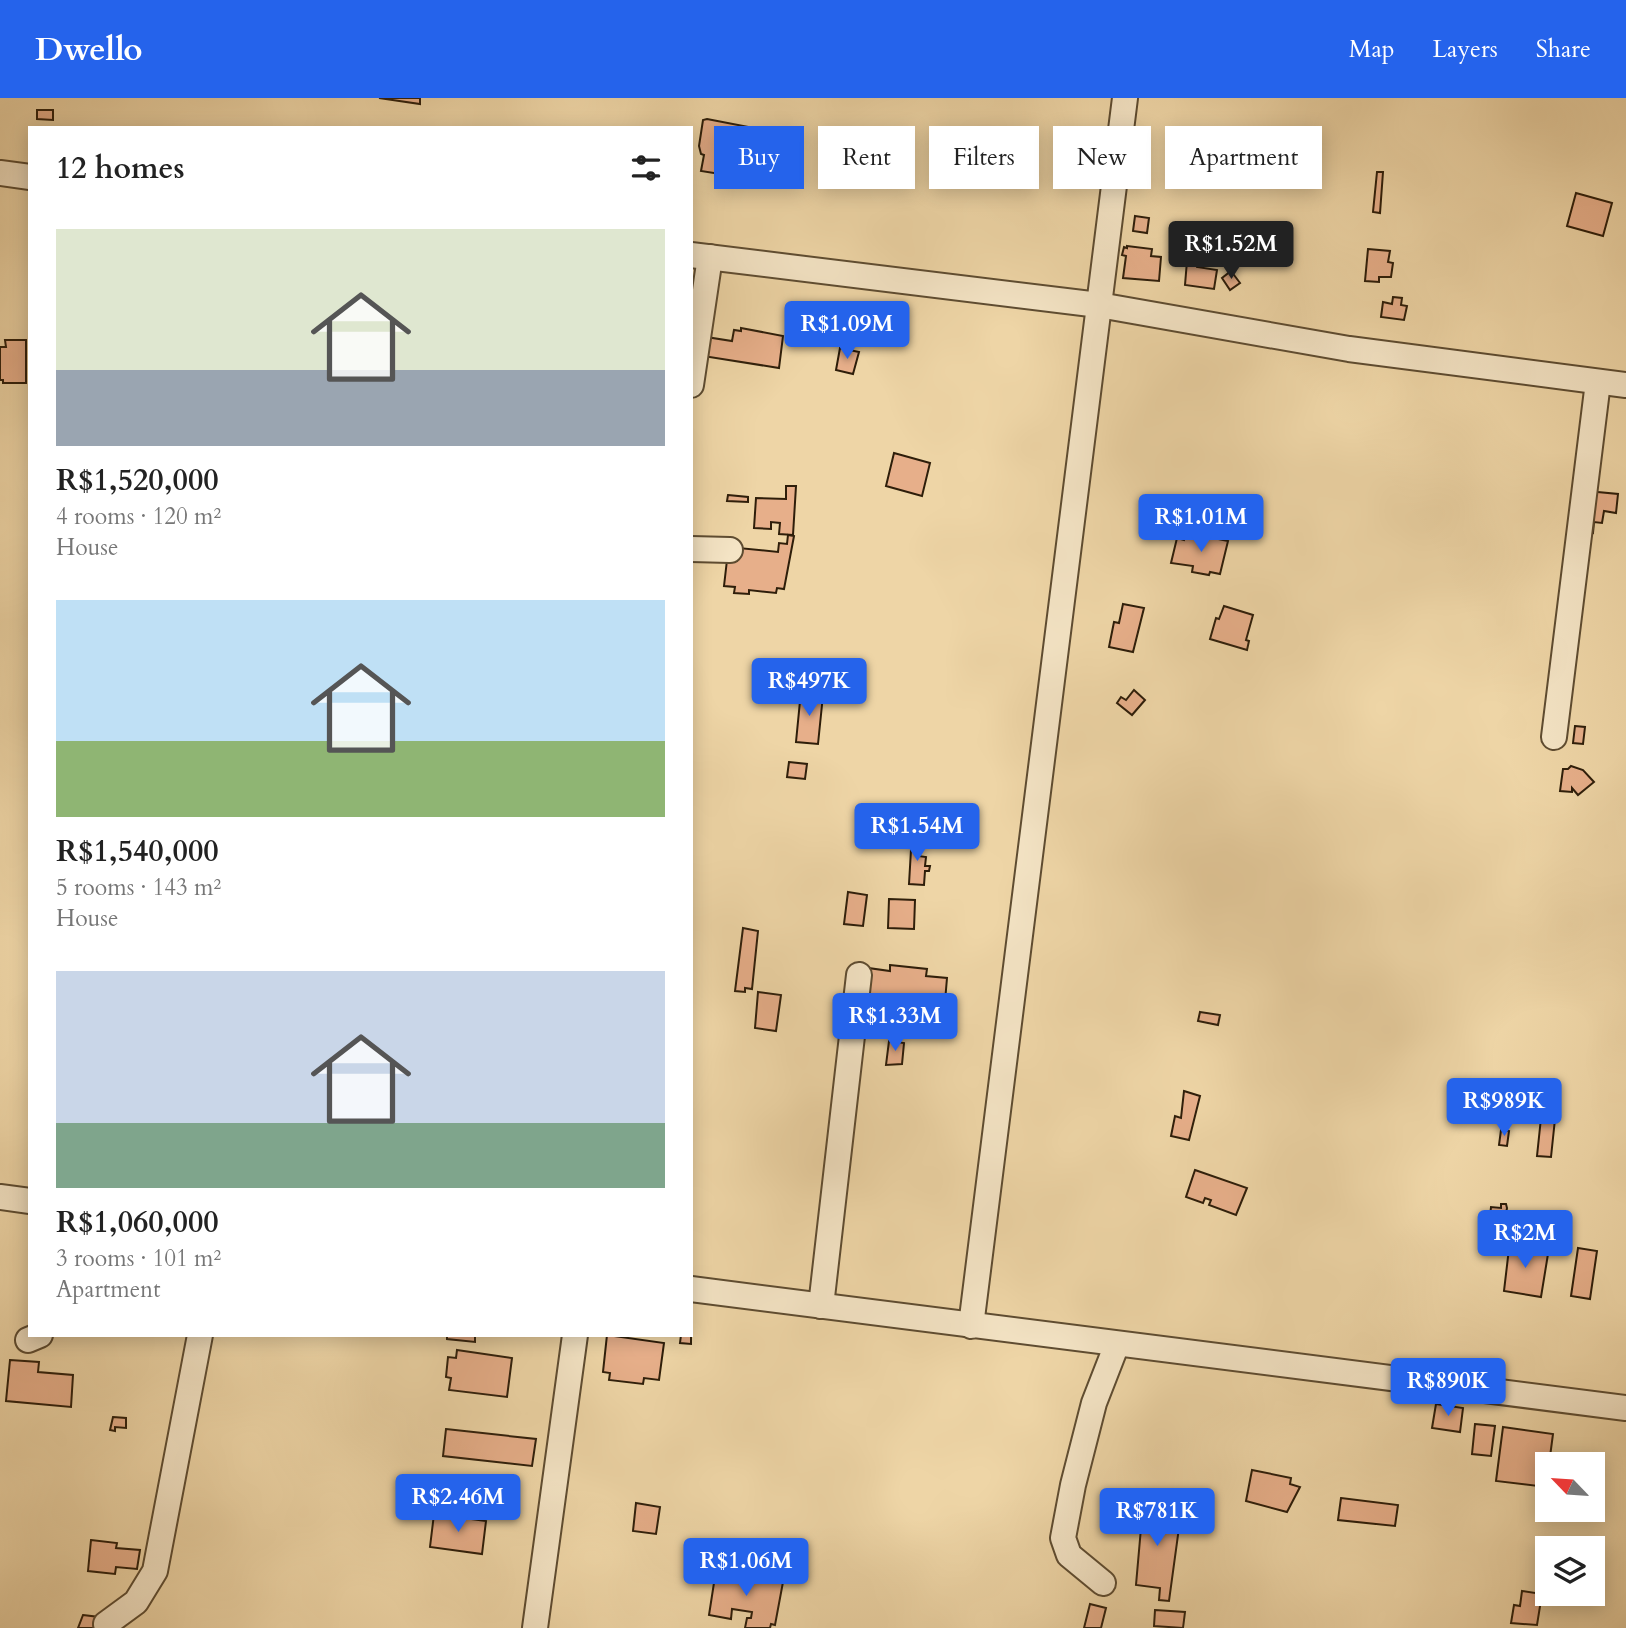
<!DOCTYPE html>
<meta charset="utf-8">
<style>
body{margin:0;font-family:Cardo,serif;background:#f2f2f2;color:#222;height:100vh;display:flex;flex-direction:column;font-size:26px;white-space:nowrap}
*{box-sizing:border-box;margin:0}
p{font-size:23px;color:#767676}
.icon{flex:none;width:38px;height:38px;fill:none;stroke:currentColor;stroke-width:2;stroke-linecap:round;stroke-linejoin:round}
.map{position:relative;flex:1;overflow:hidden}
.side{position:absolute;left:28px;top:28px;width:665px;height:1211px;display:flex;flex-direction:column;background:#fff;border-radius:0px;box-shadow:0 4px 18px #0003}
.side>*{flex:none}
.guide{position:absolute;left:714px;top:28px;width:665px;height:63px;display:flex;gap:14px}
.needle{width:46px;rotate:295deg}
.fabs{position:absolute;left:1535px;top:1354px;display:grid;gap:14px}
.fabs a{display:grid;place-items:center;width:70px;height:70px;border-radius:0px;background:#fff;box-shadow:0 4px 18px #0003;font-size:35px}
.price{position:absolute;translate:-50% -60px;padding:0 16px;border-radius:7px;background:#2563eb;color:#fff;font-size:23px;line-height:46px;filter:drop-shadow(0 2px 4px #0008)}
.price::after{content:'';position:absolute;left:50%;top:42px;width:21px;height:16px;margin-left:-10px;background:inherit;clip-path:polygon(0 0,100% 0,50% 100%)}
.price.on{background:#222;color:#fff}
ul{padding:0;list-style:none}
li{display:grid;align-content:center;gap:14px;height:371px;padding:0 28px}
li span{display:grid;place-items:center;height:217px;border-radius:0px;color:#555}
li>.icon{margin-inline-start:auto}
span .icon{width:126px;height:126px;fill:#fffc;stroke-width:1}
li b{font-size:30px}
h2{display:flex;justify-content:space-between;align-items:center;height:84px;padding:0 28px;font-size:30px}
.tag{padding:0 24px;border-radius:0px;background:#fff;box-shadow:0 4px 18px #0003;font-size:24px;line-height:63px}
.tag.on{background:#2563eb;color:#fff}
header{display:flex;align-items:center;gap:42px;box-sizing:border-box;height:98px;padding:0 35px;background:#2563eb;color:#fff}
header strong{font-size:33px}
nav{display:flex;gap:38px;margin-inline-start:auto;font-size:24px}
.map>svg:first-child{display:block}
.building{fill:#e7af8a;stroke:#2e1e0a;stroke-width:2}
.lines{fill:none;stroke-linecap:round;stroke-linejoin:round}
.minor-casing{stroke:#5e4c31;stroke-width:28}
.minor{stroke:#f4e4c5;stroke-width:24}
</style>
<header>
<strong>Dwello</strong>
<nav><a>Map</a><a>Layers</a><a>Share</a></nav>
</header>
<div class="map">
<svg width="1626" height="1530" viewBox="0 0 1626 1530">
<rect width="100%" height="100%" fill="#eed5a6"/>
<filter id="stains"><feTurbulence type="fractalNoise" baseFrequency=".00286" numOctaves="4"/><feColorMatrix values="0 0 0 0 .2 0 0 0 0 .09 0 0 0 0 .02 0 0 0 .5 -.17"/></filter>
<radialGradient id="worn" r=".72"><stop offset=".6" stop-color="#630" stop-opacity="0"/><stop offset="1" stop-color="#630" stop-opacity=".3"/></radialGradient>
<!-- building -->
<g class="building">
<path d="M 379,0 L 420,0 L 420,6 Z"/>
<path d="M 37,12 L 53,12 L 53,22 L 37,21 Z"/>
<path d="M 707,21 L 759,31 L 752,81 L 701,73 L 704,57 L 701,56 L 699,48 L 703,22 Z"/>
<path d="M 1377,74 L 1383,74 L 1380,115 L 1373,114 Z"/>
<path d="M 1576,95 L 1612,105 L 1603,138 L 1567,128 Z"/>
<path d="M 1135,118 L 1149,120 L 1147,135 L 1133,133 Z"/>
<path d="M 1173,132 L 1194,135 L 1192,157 L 1170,154 Z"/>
<path d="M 1208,133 L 1228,134 L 1228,149 L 1206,147 Z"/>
<path d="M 1127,148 L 1152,151 L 1151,158 L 1161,159 L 1159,183 L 1123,180 L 1126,158 L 1122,157 L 1124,149 L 1127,150 Z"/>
<path d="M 1368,151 L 1390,153 L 1388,164 L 1393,165 L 1391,179 L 1379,179 L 1379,184 L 1365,183 Z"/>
<path d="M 1187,163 L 1197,165 L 1197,169 L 1217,172 L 1214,191 L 1185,187 Z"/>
<path d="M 1231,173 L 1240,185 L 1230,192 L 1222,180 Z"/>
<path d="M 1393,199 L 1402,200 L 1401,207 L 1407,208 L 1404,222 L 1381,219 L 1383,204 L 1392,206 Z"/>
<path d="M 741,230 L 783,238 L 779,270 L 703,258 L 706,239 L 732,243 L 734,232 L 741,233 Z"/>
<path d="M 5,242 L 26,242 L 26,285 L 3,285 L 3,282 L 0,282 L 0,249 L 6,249 Z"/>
<path d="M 840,250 L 859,254 L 853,276 L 836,272 Z"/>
<path d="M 894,355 L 930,365 L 922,398 L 886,388 Z"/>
<path d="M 786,388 L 796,388 L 793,437 L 779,436 L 780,425 L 771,424 L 771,431 L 754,430 L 756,400 L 786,401 Z"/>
<path d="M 1587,393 L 1618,396 L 1616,415 L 1604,413 L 1602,425 L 1594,424 L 1593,435 L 1583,433 Z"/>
<path d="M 728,397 L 748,399 L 748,404 L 727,403 Z"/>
<path d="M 1194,436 L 1228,443 L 1220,476 L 1210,474 L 1209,477 L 1192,474 L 1193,468 L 1171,465 L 1177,440 L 1184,442 L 1185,437 L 1193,439 Z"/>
<path d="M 788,437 L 794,438 L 784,491 L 777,490 L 776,495 L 749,492 L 749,496 L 734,495 L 735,489 L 724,488 L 727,462 L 737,463 L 739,450 L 778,454 L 779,445 L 787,446 Z"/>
<path d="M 1123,506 L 1144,510 L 1133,554 L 1109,549 L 1114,524 L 1119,525 Z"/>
<path d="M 1224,508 L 1253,517 L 1246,542 L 1249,543 L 1247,552 L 1210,541 L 1216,520 L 1219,521 Z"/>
<path d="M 1134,592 L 1145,602 L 1132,617 L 1117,605 L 1121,599 L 1126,602 Z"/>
<path d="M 797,595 L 823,597 L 818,646 L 796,644 L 800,603 L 796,602 Z"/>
<path d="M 1575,628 L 1585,629 L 1583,646 L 1573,645 Z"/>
<path d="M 789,664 L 807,666 L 805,681 L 787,679 Z"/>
<path d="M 1571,668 L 1583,672 L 1594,684 L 1578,697 L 1572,690 L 1572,694 L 1560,693 L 1563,671 L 1568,671 Z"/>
<path d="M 912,735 L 920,735 L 918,758 L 926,759 L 925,768 L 930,768 L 929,773 L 925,773 L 924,787 L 909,786 Z"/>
<path d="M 848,794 L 867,797 L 863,828 L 844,826 Z"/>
<path d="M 889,801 L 915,802 L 914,831 L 888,830 Z"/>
<path d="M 743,830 L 758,833 L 752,891 L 745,890 L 745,894 L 735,893 Z"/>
<path d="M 890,867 L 927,871 L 926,878 L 947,880 L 943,927 L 896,922 L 898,905 L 865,901 L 868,870 L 890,873 Z"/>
<path d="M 758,894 L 781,897 L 776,933 L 755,930 Z"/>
<path d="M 1200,914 L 1220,917 L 1218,927 L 1198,923 Z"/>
<path d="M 889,943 L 904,945 L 902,966 L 886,967 Z"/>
<path d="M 1184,993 L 1200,998 L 1189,1042 L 1171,1038 L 1175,1018 L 1181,1020 Z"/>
<path d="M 1541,1020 L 1555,1021 L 1551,1059 L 1537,1058 Z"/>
<path d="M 1501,1032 L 1509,1033 L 1507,1048 L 1499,1047 Z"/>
<path d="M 1195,1072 L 1247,1090 L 1236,1117 L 1209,1107 L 1211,1102 L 1205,1100 L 1203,1105 L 1186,1099 Z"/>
<path d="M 1501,1106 L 1506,1106 L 1507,1110 L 1502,1140 L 1488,1138 L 1491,1109 L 1501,1110 Z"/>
<path d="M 1510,1142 L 1532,1145 L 1531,1152 L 1548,1156 L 1541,1199 L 1504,1193 Z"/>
<path d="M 1578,1150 L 1597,1153 L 1590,1201 L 1571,1198 Z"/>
<path d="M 691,1232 L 691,1246 L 680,1245 L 681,1237 L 691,1237 Z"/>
<path d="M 447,1237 L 475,1237 L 475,1244 L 447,1241 Z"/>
<path d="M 607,1237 L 664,1245 L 659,1282 L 644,1280 L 643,1286 L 609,1282 L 610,1275 L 603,1274 Z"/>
<path d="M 457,1252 L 512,1260 L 507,1299 L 449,1292 L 451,1280 L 446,1279 L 448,1259 L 456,1260 Z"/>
<path d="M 10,1262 L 39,1264 L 38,1274 L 73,1277 L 71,1309 L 6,1303 Z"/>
<path d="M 1436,1306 L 1463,1310 L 1460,1334 L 1432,1330 Z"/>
<path d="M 113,1319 L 126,1320 L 126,1330 L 115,1329 L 115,1333 L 110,1332 Z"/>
<path d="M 1475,1326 L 1495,1328 L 1491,1358 L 1472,1356 Z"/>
<path d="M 1503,1329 L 1553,1336 L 1546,1389 L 1496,1383 Z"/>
<path d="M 446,1331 L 536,1341 L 532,1368 L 443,1358 Z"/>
<path d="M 1252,1372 L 1291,1380 L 1290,1386 L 1300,1389 L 1287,1414 L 1246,1403 Z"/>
<path d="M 450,1380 L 473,1383 L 470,1411 L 447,1408 Z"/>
<path d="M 1341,1400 L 1398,1407 L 1395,1428 L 1338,1422 Z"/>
<path d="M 636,1405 L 660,1409 L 656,1436 L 633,1433 Z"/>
<path d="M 1132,1410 L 1181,1415 L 1169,1503 L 1159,1502 L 1160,1490 L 1136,1487 L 1141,1430 L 1130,1429 Z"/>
<path d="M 434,1416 L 486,1423 L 482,1456 L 430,1449 Z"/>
<path d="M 91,1442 L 117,1445 L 116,1450 L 140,1452 L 137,1471 L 116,1469 L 115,1476 L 88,1473 Z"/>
<path d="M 716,1472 L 783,1484 L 775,1527 L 771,1526 L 770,1530 L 745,1530 L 747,1520 L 751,1520 L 752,1514 L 732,1511 L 731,1521 L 709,1517 Z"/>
<path d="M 1522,1493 L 1542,1496 L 1537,1527 L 1511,1525 L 1514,1507 L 1520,1508 Z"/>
<path d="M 1090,1506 L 1106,1510 L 1101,1530 L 1084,1530 Z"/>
<path d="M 1155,1512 L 1185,1514 L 1183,1530 L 1154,1528 Z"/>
<path d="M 83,1517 L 99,1519 L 100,1530 L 78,1530 Z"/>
</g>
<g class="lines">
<defs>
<g id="minor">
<path d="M 0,75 L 30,79"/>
<path d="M 691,157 L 1099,207 L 1349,251 L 1626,287"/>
<path d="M 691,287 L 710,159"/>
<path d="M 691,451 L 730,452"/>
<path d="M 1554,639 L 1598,284"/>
<path d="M 0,1099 L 30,1103"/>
<path d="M 691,1191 L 1626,1310"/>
<path d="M 821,1208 L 859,877"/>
<path d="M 971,1228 L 1125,0"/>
<path d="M 28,1242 L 40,1237"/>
<path d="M 1103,1485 L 1069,1457 L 1063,1440 L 1073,1387 L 1094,1305 L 1117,1246"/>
<path d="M 106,1526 L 136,1504 L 155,1473 L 200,1237"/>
<path d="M 535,1530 L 575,1237"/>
</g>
</defs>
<!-- minor casing -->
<use href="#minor" class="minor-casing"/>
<!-- minor -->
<use href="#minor" class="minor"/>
</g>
<rect width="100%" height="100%" filter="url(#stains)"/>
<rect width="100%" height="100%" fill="url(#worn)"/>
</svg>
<div class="fabs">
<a><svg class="needle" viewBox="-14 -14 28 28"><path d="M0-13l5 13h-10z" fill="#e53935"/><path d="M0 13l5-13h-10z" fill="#767676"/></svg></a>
<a><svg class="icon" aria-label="layers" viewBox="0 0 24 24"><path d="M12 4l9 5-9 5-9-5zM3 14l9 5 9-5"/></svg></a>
</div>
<b class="price on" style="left:1231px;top:183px">R$1.52M</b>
<b class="price" style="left:847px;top:263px">R$1.09M</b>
<b class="price" style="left:1201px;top:456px">R$1.01M</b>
<b class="price" style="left:809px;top:620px">R$497K</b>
<b class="price" style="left:917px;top:765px">R$1.54M</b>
<b class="price" style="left:895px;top:955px">R$1.33M</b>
<b class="price" style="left:1504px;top:1040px">R$989K</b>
<b class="price" style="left:1525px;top:1172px">R$2M</b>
<b class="price" style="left:1448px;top:1320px">R$890K</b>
<b class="price" style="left:458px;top:1436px">R$2.46M</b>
<b class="price" style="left:1157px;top:1450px">R$781K</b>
<b class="price" style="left:746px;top:1500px">R$1.06M</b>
<div class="guide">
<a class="tag on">Buy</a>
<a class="tag">Rent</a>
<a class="tag">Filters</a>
<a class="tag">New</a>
<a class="tag">Apartment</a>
</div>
<section class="side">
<h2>12 homes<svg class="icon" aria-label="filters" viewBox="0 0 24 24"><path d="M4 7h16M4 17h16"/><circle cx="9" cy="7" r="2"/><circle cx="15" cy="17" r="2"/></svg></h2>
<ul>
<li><span style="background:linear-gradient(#dfe7d0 65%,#9aa5b1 0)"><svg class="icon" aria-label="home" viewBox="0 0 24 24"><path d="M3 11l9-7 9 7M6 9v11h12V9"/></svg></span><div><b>R$1,520,000</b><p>4 rooms · 120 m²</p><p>House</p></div></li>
<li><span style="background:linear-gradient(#bfe0f5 65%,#8fb573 0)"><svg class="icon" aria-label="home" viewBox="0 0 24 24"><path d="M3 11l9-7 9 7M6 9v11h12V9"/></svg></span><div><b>R$1,540,000</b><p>5 rooms · 143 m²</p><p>House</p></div></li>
<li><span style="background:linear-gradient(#c9d6e8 70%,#7fa58c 0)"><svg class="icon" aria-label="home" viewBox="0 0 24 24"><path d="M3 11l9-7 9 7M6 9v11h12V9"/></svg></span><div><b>R$1,060,000</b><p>3 rooms · 101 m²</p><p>Apartment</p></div></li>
</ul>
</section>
</div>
